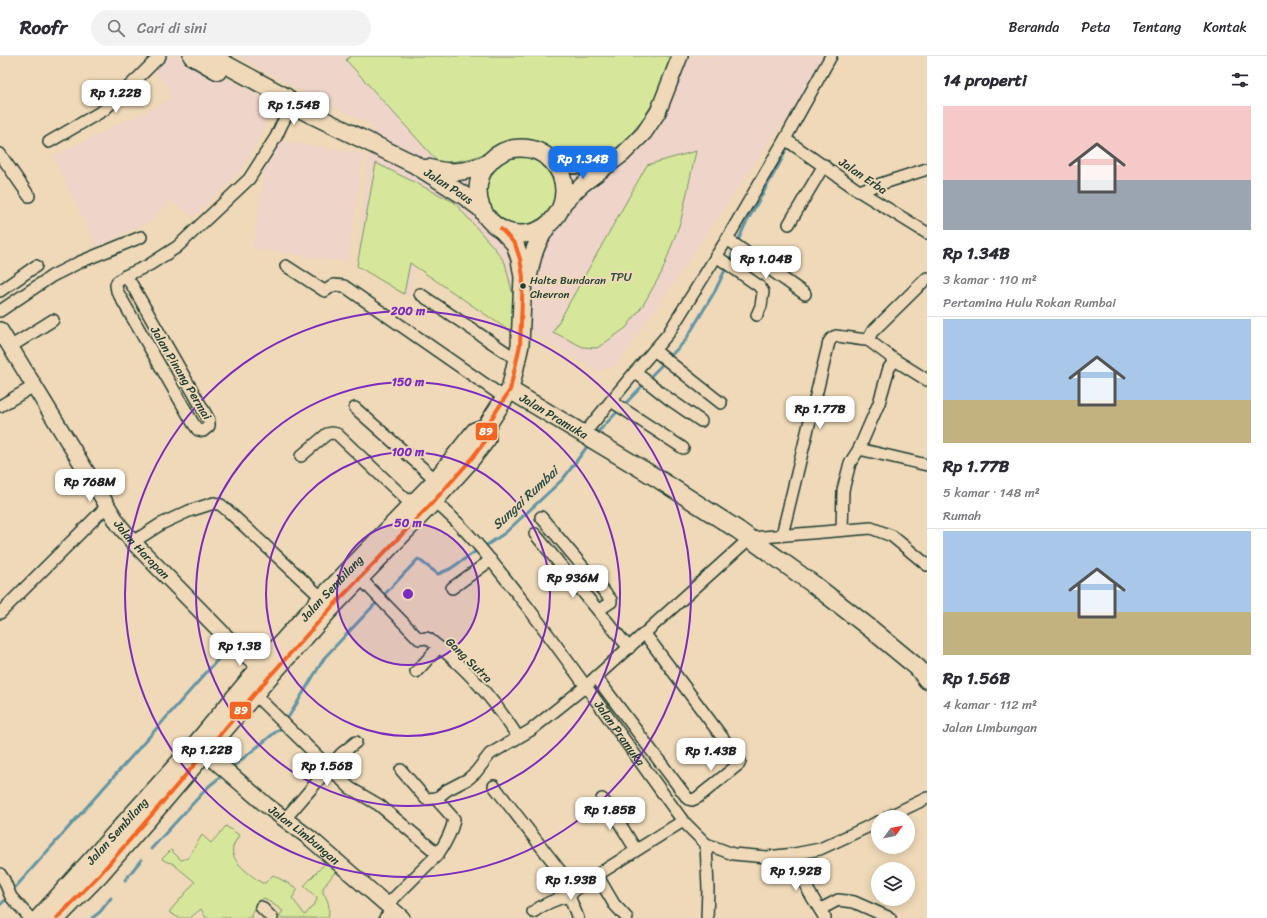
<!DOCTYPE html>
<html lang="id">
<meta charset="utf-8">
<style>
body{margin:0;font-family:Sriracha,sans-serif;background:#f2f2f3;color:#2b2b33;height:100vh;display:flex;flex-direction:column;font-size:15px;white-space:nowrap}
*{box-sizing:border-box;margin:0}
p{font-size:13px;color:#7c7c81}
.icon{flex:none;width:22px;height:22px;fill:none;stroke:currentColor;stroke-width:2;stroke-linecap:round;stroke-linejoin:round}
.map{position:relative;flex:1;overflow:hidden}
.drawer{display:flex;flex-direction:column;background:#fff;width:340px}
.drawer>*{flex:none}
.needle{width:26px;rotate:58deg}
.tools{position:absolute;left:871px;top:754px;display:grid;gap:8px}
.tools a{display:grid;place-items:center;width:44px;height:44px;border-radius:50%;background:#fff;box-shadow:0 2px 10px #0003;font-size:20px}
.price{position:absolute;translate:-50% -34px;padding:0 9px;border-radius:8px;background:#fff;color:#222;font-size:13px;line-height:26px;filter:drop-shadow(0 1px 2px #0008)}
.price::after{content:'';position:absolute;left:50%;top:24px;width:12px;height:9px;margin-left:-6px;background:inherit;clip-path:polygon(0 0,100% 0,50% 100%)}
.price.on{background:#1a73e8;color:#fff}
ul{padding:0;list-style:none}
li{display:grid;align-content:center;gap:8px;height:212px;padding:0 16px}
li+li{border-top:1px solid #e1e1e2}
li span{display:grid;place-items:center;height:124px;border-radius:0px;color:#555}
li>.icon{margin-inline-start:auto}
span .icon{width:72px;height:72px;fill:#fffc;stroke-width:1}
li b{font-size:17px}
h2{display:flex;justify-content:space-between;align-items:center;height:48px;padding:0 16px;font-size:17px}
header{display:flex;align-items:center;gap:24px;box-sizing:border-box;height:56px;padding:0 20px;background:#fff;border-bottom:1px solid #e1e1e2}
header strong{font-size:19px}
nav{display:flex;gap:22px;margin-inline-start:auto;font-size:14px}
.search{width:280px;height:36px;background:#f2f2f3;display:flex;align-items:center;gap:10px;box-sizing:border-box;padding:0 14px;border-radius:22px;color:#7c7c81;font-size:15px}
main{display:flex;flex:1;min-height:0}
.map>svg:first-child{display:block}
.built{fill:#eed4c9}
.green{fill:#d6e79b;stroke:#7a9268}
.lines{fill:none;stroke-linecap:round;stroke-linejoin:round}
.stream{stroke:#6395a5;stroke-width:3}
.street-casing{stroke:#1f3d34;stroke-width:14}
.secondary-casing{stroke:#1f3d34;stroke-width:18}
.primary-casing{stroke:#1f3d34;stroke-width:20}
.street{stroke:#efd9b8;stroke-width:11}
.secondary{stroke:#efd9b8;stroke-width:15}
.primary{stroke:#efd9b8;stroke-width:17}
.bus-1-casing{stroke:#efd9b8;stroke-width:7}
.bus-1{stroke:#f26522;stroke-width:4}
.ring{fill:none;stroke:#7b2cbf;stroke-width:2}
.bus-dot{fill:#1f3d34;stroke:#efd9b8;stroke-width:1.5}
.labels{text-anchor:middle;dominant-baseline:central;stroke-width:4;stroke-linejoin:round;paint-order:stroke}
.bus-label{font-size:11px;fill:#1f3d34;stroke:#efd9b8;text-anchor:start}
.street-label{font-size:12px;fill:#1f3d34;stroke:#efd9b8}
.park-label{font-size:12px;fill:#314e3e;stroke:#efd9b8}
.water-label{font-size:13px;font-style:italic;fill:#2a4c47;stroke:#efd9b8}
.centre{fill:#7b2cbf;stroke:#efd9b8;stroke-width:2}
.ring-label{font-size:12px;text-anchor:middle;font-weight:bold;fill:#7b2cbf;stroke:#efd9b8;stroke-width:4;stroke-linejoin:round;paint-order:stroke}
.line-badge{stroke:#efd9b8;stroke-width:1.5}
.badge-label{font-size:11px;text-anchor:middle;font-weight:bold;fill:#fff}
</style>
<header>
<strong>Roofr</strong>
<div class="search"><svg class="icon" aria-label="search" viewBox="0 0 24 24"><circle cx="10" cy="10" r="6"/><path d="M15 15l6 6"/></svg>Cari di sini</div>
<nav><a>Beranda</a><a>Peta</a><a>Tentang</a><a>Kontak</a></nav>
</header>
<main>
<div class="map">
<svg width="927" height="862" viewBox="0 0 927 862">
<rect width="100%" height="100%" fill="#efd9b8"/>
<filter id="ink" filterUnits="userSpaceOnUse"><feTurbulence type="fractalNoise" baseFrequency=".025" numOctaves="2"/><feDisplacementMap in="SourceGraphic" scale="8" xChannelSelector="R" yChannelSelector="G"/><feConvolveMatrix kernelMatrix="1 2 1 2 8 2 1 2 1" color-interpolation-filters="sRGB"/></filter>
<g filter="url(#ink)">
<!-- built -->
<g class="built">
<path d="M 164,0 L 196,0 L 222,20 L 269,44 L 268,58 L 261,79 L 242,114 L 194,161 L 170,145 L 152,164 L 97,191 L 53,100 L 166,46 L 170,42 L 169,33 L 152,12 Z"/>
<path d="M 236,0 L 829,0 L 616,310 L 597,315 L 415,208 L 408,240 L 356,209 L 372,69 L 319,44 Z"/>
<path d="M 268,83 L 363,97 L 348,206 L 253,193 Z"/>
</g>
<!-- green -->
<g class="green">
<path d="M 351,0 L 665,0 L 676,2 C 659,37 626,110 578,103 C 561,100 538,83 520,84 C 505,85 487,98 472,102 C 461,105 450,106 439,107 L 346,4 Z"/>
<path d="M 696,95 L 681,164 L 662,216 L 643,249 L 626,272 L 597,292 L 583,291 L 553,276 L 647,109 Z"/>
<circle cx="521" cy="136" r="37"/>
<path d="M 376,107 L 454,146 L 496,194 L 505,207 L 516,251 L 514,278 L 410,207 L 404,238 L 357,210 Z"/>
<path d="M 226,770 L 239,779 C 237,783 234,787 233,791 C 229,805 252,820 262,827 L 265,827 L 273,819 L 298,833 L 292,842 L 305,859 L 316,846 L 317,842 L 304,830 L 328,804 L 338,812 L 323,832 L 323,837 C 329,844 330,853 328,862 L 278,862 L 283,855 L 264,842 L 257,845 L 251,859 L 251,862 L 206,862 L 201,853 L 190,862 L 179,862 L 169,856 L 195,826 L 172,807 L 167,806 L 162,803 L 171,794 L 181,804 L 188,802 L 202,779 L 211,787 Z"/>
</g>
<g class="lines">
<!-- stream -->
<g class="stream">
<path d="M 737,187 L 745,169 L 782,103 L 786,93"/>
<path d="M 729,205 L 735,192"/>
<path d="M 648,323 L 685,285 L 715,235 L 727,210"/>
<path d="M 624,349 L 645,327"/>
<path d="M 596,378 L 620,353"/>
<path d="M 484,491 L 505,477 L 563,423 L 589,388"/>
<path d="M 382,541 L 418,503 L 438,518 L 450,513 L 479,493"/>
<path d="M 286,665 L 325,601 L 378,545"/>
<path d="M 230,713 L 283,670"/>
<path d="M 151,793 L 209,730 L 224,718"/>
<path d="M 125,824 L 141,804"/>
<path d="M 12,835 L 229,591"/>
<path d="M 0,849 L 5,844"/>
<path d="M 92,862 L 100,856 L 111,842"/>
</g>
<defs>
<g id="street">
<path d="M 785,83 L 859,135 L 927,177"/>
<path d="M 49,86 L 104,54 L 140,20 L 160,0"/>
<path d="M 0,98 L 29,140"/>
<path d="M 859,135 L 927,113"/>
<path d="M 789,168 L 824,109"/>
<path d="M 727,183 L 805,238"/>
<path d="M 716,200 L 759,230 L 763,236 L 761,250 L 757,259"/>
<path d="M 286,210 L 323,234 L 325,235 L 334,229 L 344,230 L 505,342"/>
<path d="M 125,220 L 132,229 L 209,364 L 209,370 L 203,375 L 198,374 L 193,367 L 117,235 L 116,229 L 117,226 L 125,220 L 149,209 L 177,191 L 249,123 L 276,81 L 281,70 L 292,49"/>
<path d="M 927,222 L 872,276 L 868,284 L 895,304 L 927,324"/>
<path d="M 0,235 L 36,210"/>
<path d="M 420,238 L 516,303"/>
<path d="M 0,255 L 52,220 L 80,206 L 141,181"/>
<path d="M 10,291 L 53,264"/>
<path d="M 654,294 L 721,347"/>
<path d="M 635,316 L 669,343 L 701,365"/>
<path d="M 611,345 L 683,392"/>
<path d="M 0,350 L 34,330"/>
<path d="M 355,352 L 436,424"/>
<path d="M 583,379 L 635,316 L 668,278 L 727,183 L 785,83 L 831,0"/>
<path d="M 859,393 L 927,409"/>
<path d="M 301,400 L 327,378 L 332,377 L 337,378 L 412,449"/>
<path id="s1" d="M 434,445 C 470,475 497,512 526,549 C 580,620 630,693 683,765 L 706,788 L 733,798 L 767,801 L 794,798 L 820,793 L 878,766"/>
<path d="M 541,461 L 611,544 L 611,546 L 599,554"/>
<path d="M 842,474 L 843,434 L 850,407 L 859,393 L 879,347 L 889,312 L 895,304"/>
<path d="M 535,478 L 629,592"/>
<path d="M 782,479 L 829,286 C 831,283 832,281 836,280 C 839,280 862,284 868,284"/>
<path d="M 133,486 L 161,468 L 189,455 L 214,447 L 221,449 L 228,455 L 322,542"/>
<path d="M 360,522 L 419,583 L 426,582 L 429,583 C 437,590 446,596 453,603 C 478,625 500,653 518,681"/>
<path d="M 452,532 L 491,504"/>
<path d="M 0,557 L 108,449"/>
<path d="M 416,616 L 439,591"/>
<path d="M 596,621 L 688,743 L 692,744 L 697,742 L 739,708 L 740,705 L 645,578"/>
<path d="M 255,639 L 350,732 L 379,749 L 438,798"/>
<path d="M 401,714 L 426,743 L 437,742"/>
<path d="M 494,730 L 575,834 L 597,819 L 683,765"/>
<path d="M 602,743 L 612,755 L 636,794"/>
<path d="M 888,761 L 927,742"/>
<path d="M 285,763 L 341,698 L 356,686"/>
<path d="M 706,788 L 708,833 L 707,862"/>
<path d="M 794,798 L 809,836 L 825,862"/>
<path d="M 0,818 L 4,824 L 11,841 L 30,862"/>
<path d="M 597,819 L 614,848 L 627,862"/>
<path d="M 574,835 L 569,840 L 578,862"/>
<path d="M 387,849 L 438,798 C 445,788 452,775 454,763 L 438,745 L 437,742 L 447,734 L 468,723 L 476,716 L 490,698 L 531,674 L 586,630 L 750,482 L 871,472 L 892,480 L 927,509"/>
<path d="M 261,851 L 272,862"/>
<path d="M 821,853 L 838,844 L 854,846 L 890,862"/>
<path d="M 533,856 C 544,848 555,843 569,840"/>
<path d="M 385,862 L 393,854"/>
</g>
<g id="secondary">
<path d="M 545,99 C 555,103 569,111 580,110 C 591,110 601,105 611,102"/>
<path d="M 562,149 L 583,128 L 623,98 L 644,77 L 658,56 L 680,0"/>
<path id="s2" d="M 0,274 L 119,469 L 133,486 L 228,583 L 260,611"/>
<path id="s3" d="M 206,697 L 266,749 L 311,783 L 402,862"/>
</g>
<g id="primary">
<path d="M 192,0 L 218,15"/>
<path id="s4" d="M 210,0 L 286,41 L 292,49 L 414,108 L 463,139 L 483,154"/>
<circle cx="521" cy="135" r="43"/>
<path d="M 428,112 C 451,119 467,116 489,107"/>
<path d="M 528,222 C 532,200 535,188 548,169"/>
<path id="s5" d="M 510,334 L 660,424 L 738,474 L 813,528 L 871,573 L 918,612 L 927,624"/>
<path id="s6" d="M 39,862 L 196,688 L 260,611 L 322,542 L 436,424 L 475,375 L 486,371"/>
<path d="M 57,862 L 101,817 L 155,755 L 269,621 L 332,551 L 434,445 L 468,407 L 487,383 L 486,371 L 510,334 L 520,289 L 523,221 L 520,203 L 515,188 L 501,173"/>
</g>
</defs>
<!-- street casing -->
<use href="#street" class="street-casing"/>
<!-- secondary casing -->
<use href="#secondary" class="secondary-casing"/>
<!-- primary casing -->
<use href="#primary" class="primary-casing"/>
<!-- street -->
<use href="#street" class="street"/>
<!-- secondary -->
<use href="#secondary" class="secondary"/>
<!-- primary -->
<use href="#primary" class="primary"/>
<defs>
<path id="bus-1" d="M 57,862 L 101,817 L 155,755 L 269,621 L 332,551 L 434,445 L 468,407 L 487,383 L 486,371 L 510,334 L 520,289 L 523,221 L 520,203 L 515,188 L 501,173"/>
</defs>
<!-- bus-1 casing -->
<use href="#bus-1" class="bus-1-casing"/>
<!-- bus-1 -->
<use href="#bus-1" class="bus-1"/>
</g>
</g>
<!-- distance rings -->
<circle cx="408" cy="538" r="71" fill="#7b2cbf" fill-opacity=".12"/>
<g class="ring">
<circle cx="408" cy="538" r="71"/>
<circle cx="408" cy="538" r="142"/>
<circle cx="408" cy="538" r="212"/>
<circle cx="408" cy="538" r="283"/>
</g>
<!-- markers -->
<circle class="bus-dot" cx="523" cy="230" r="3.5"/>
<g class="labels">
<!-- bus labels -->
<g class="bus-label">
<text x="530" y="224">Halte Bundaran<tspan x="530" dy="14">Chevron</tspan></text>
</g>
<!-- street labels -->
<g class="street-label">
<text transform="translate(863 120) rotate(34)">Jalan Erba</text>
<text stroke="none"><textPath href="#s4" startOffset="273">Jalan Paus</textPath></text>
<text transform="translate(181 317) rotate(59)">Jalan Pinang Permai</text>
<text stroke="none"><textPath href="#s5" startOffset="51">Jalan Pramuka</textPath></text>
<text stroke="none"><textPath href="#s2" startOffset="262">Jalan Harapan</textPath></text>
<text stroke="none"><textPath href="#s6" startOffset="441">Jalan Sembilang</textPath></text>
<text transform="translate(469 604) rotate(44)">Gang Sutra</text>
<text stroke="none"><textPath href="#s1" startOffset="298">Jalan Pramuka</textPath></text>
<text stroke="none"><textPath href="#s6" startOffset="117">Jalan Sembilang</textPath></text>
<text stroke="none"><textPath href="#s3" startOffset="128">Jalan Limbungan</textPath></text>
</g>
<!-- park labels -->
<g class="park-label">
<text x="621" y="221">TPU</text>
</g>
<!-- water labels -->
<g class="water-label">
<text transform="translate(525 442) rotate(-43)">Sungai Rumbai</text>
</g>
</g>
<circle cx="408" cy="538" r="6" class="centre"/>
<g class="ring-label">
<text x="408" y="259">200 m</text>
<text x="408" y="330">150 m</text>
<text x="408" y="400">100 m</text>
<text x="408" y="471">50 m</text>
</g>
<g class="line-badge">
<rect x="475" y="366" width="23" height="19" rx="4" fill="#f26522"/>
<rect x="229" y="645" width="23" height="19" rx="4" fill="#f26522"/>
</g>
<g class="badge-label">
<text x="486" y="379">89</text>
<text x="241" y="658">89</text>
</g>
</svg>
<div class="tools">
<a><svg class="needle" viewBox="-14 -14 28 28"><path d="M0-13l5 13h-10z" fill="#e53935"/><path d="M0 13l5-13h-10z" fill="#7c7c81"/></svg></a>
<a><svg class="icon" aria-label="layers" viewBox="0 0 24 24"><path d="M12 4l9 5-9 5-9-5zM3 14l9 5 9-5"/></svg></a>
</div>
<b class="price" style="left:116px;top:58px">Rp 1.22B</b>
<b class="price" style="left:294px;top:70px">Rp 1.54B</b>
<b class="price on" style="left:583px;top:124px">Rp 1.34B</b>
<b class="price" style="left:766px;top:224px">Rp 1.04B</b>
<b class="price" style="left:820px;top:374px">Rp 1.77B</b>
<b class="price" style="left:90px;top:447px">Rp 768M</b>
<b class="price" style="left:573px;top:543px">Rp 936M</b>
<b class="price" style="left:240px;top:611px">Rp 1.3B</b>
<b class="price" style="left:207px;top:715px">Rp 1.22B</b>
<b class="price" style="left:711px;top:716px">Rp 1.43B</b>
<b class="price" style="left:327px;top:731px">Rp 1.56B</b>
<b class="price" style="left:610px;top:775px">Rp 1.85B</b>
<b class="price" style="left:796px;top:836px">Rp 1.92B</b>
<b class="price" style="left:571px;top:845px">Rp 1.93B</b>
</div>
<section class="drawer">
<h2>14 properti<svg class="icon" aria-label="filters" viewBox="0 0 24 24"><path d="M4 7h16M4 17h16"/><circle cx="9" cy="7" r="2"/><circle cx="15" cy="17" r="2"/></svg></h2>
<ul>
<li><span style="background:linear-gradient(#f6c9c9 60%,#9aa5b1 0)"><svg class="icon" aria-label="home" viewBox="0 0 24 24"><path d="M3 11l9-7 9 7M6 9v11h12V9"/></svg></span><div><b>Rp 1.34B</b><p>3 kamar · 110 m²</p><p>Pertamina Hulu Rokan Rumbai</p></div></li>
<li><span style="background:linear-gradient(#a9c7e8 65%,#c2b280 0)"><svg class="icon" aria-label="home" viewBox="0 0 24 24"><path d="M3 11l9-7 9 7M6 9v11h12V9"/></svg></span><div><b>Rp 1.77B</b><p>5 kamar · 148 m²</p><p>Rumah</p></div></li>
<li><span style="background:linear-gradient(#a9c7e8 65%,#c2b280 0)"><svg class="icon" aria-label="home" viewBox="0 0 24 24"><path d="M3 11l9-7 9 7M6 9v11h12V9"/></svg></span><div><b>Rp 1.56B</b><p>4 kamar · 112 m²</p><p>Jalan Limbungan</p></div></li>
</ul>
</section>
</main>
